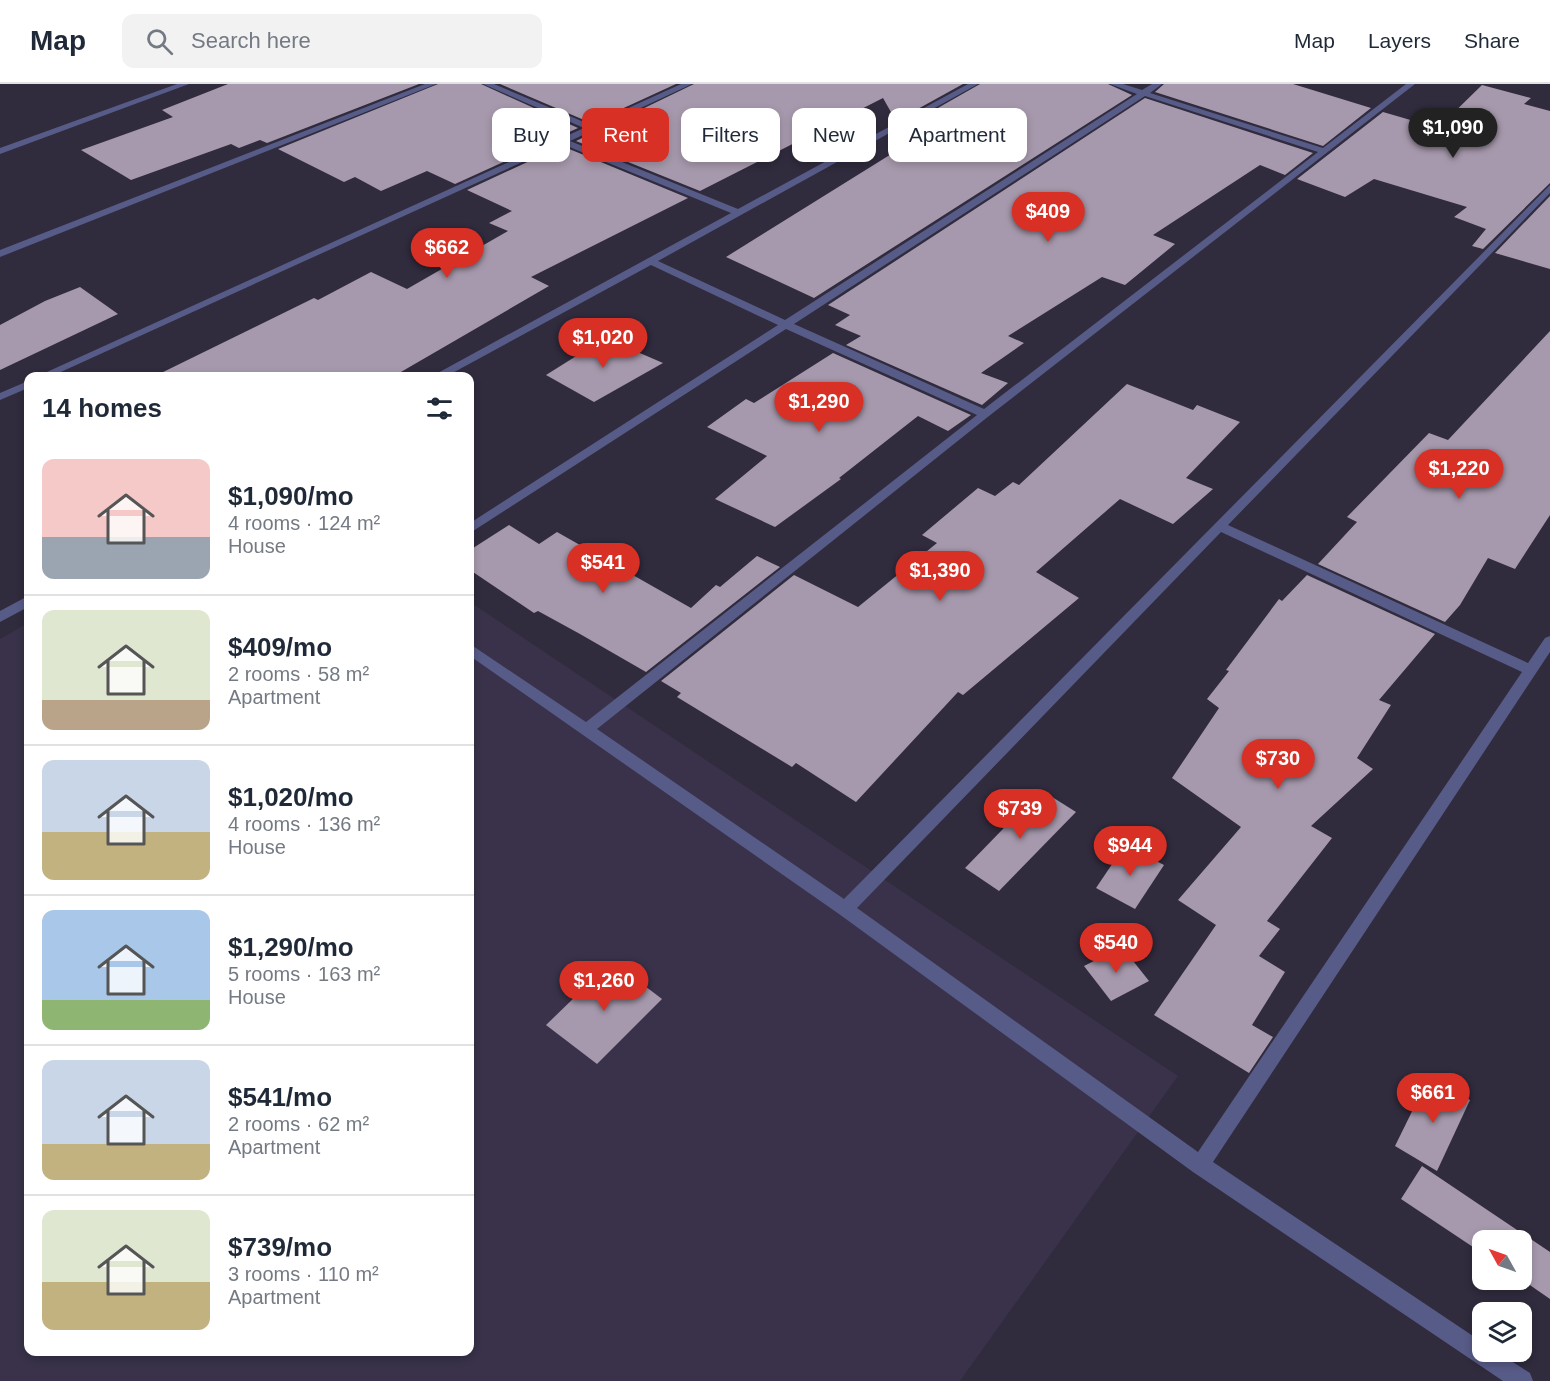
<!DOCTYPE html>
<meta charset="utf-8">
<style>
body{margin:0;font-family:Helvetica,sans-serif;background:#f2f2f3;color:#1f2937;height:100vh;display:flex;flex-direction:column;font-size:22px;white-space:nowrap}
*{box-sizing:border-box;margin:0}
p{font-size:20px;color:#747a83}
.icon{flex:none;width:33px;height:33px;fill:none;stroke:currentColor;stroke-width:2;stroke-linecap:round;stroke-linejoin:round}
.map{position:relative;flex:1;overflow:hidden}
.sheet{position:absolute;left:24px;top:288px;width:450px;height:984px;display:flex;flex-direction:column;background:#fff;border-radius:12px;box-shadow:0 3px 9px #0003}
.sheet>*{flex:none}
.banner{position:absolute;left:492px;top:24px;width:570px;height:54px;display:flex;gap:12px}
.needle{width:39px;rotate:310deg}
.buttons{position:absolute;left:1472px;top:1146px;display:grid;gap:12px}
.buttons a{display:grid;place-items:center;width:60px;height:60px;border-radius:12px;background:#fff;box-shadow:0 3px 9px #0003;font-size:30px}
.price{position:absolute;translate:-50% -51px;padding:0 14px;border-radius:21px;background:#d93025;color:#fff;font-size:20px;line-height:39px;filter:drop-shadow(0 2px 3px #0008)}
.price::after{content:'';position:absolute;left:50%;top:36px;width:18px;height:14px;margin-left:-9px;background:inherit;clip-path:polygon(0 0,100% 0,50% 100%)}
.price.selected{background:#222;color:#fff}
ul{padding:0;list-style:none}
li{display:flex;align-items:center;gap:18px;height:150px;padding:0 18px}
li+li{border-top:2px solid #e0e1e3}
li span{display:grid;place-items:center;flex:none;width:168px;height:120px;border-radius:12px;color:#555}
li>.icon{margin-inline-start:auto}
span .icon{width:72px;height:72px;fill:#fffc;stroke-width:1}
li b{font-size:26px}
h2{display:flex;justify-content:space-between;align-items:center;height:72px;padding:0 18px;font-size:26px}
.tag{padding:0 21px;border-radius:12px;background:#fff;box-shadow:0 3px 9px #0003;font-size:21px;line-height:54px}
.tag.selected{background:#d93025;color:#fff}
header{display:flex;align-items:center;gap:36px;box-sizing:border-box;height:84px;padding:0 30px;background:#fff;border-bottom:2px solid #e0e1e3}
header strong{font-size:28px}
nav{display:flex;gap:33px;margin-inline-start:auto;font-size:21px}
.search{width:420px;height:54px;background:#f2f2f3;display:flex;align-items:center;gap:15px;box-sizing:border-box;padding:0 21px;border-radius:12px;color:#747a83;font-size:22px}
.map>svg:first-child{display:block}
.built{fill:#39324a}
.building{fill:#a799ad}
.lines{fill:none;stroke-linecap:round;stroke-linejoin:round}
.minor{fill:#575b87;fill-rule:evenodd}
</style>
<header>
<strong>Map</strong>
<div class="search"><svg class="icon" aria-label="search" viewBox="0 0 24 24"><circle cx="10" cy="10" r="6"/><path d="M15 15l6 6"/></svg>Search here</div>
<nav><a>Map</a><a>Layers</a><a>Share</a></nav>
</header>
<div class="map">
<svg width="1550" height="1297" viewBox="0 0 1550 1297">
<rect width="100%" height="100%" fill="#302b3d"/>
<!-- built -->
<path class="built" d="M 470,518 L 1178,992 L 960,1297 L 0,1297 L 0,555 L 28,539 L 28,1268 L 470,1268 Z"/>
<!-- building -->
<g class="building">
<path d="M 228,0 L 419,0 L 267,59 L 260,56 L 239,64 L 231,60 L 131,96 L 81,66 L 173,33 L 162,26 Z"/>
<path d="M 438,0 L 481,0 L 578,44 L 455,100 L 427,87 L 381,107 L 355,93 L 344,98 L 278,65 Z"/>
<path d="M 500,0 L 676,0 L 591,39 Z"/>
<path d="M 694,0 L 963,0 L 896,37 L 883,14 L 700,107 L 576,57 Z"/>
<path d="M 980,0 L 1108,0 L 1132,11 L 814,214 L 726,173 L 909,59 L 901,45 Z"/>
<path d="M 1164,0 L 1293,0 L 1371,24 L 1323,62 L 1155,8 Z"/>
<path d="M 1482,1 L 1531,14 L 1524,20 L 1550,27 L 1550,99 L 1483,165 L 1472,162 L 1486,145 L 1454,133 L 1467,123 L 1374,95 L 1345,113 L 1297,95 L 1383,28 L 1438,44 Z"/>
<path d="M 1145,14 L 1313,69 L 1285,91 L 1260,81 L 1153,151 L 1175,160 L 1125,201 L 1102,193 L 1008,252 L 1024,259 L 981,289 L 1008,299 L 982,321 L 846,261 L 861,252 L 835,241 L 850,231 L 828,221 Z"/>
<path d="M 562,62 L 688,114 L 531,193 L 549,202 L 394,292 L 155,292 L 314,214 L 318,216 L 371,188 L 407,205 L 508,147 L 489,139 L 512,127 L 467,106 Z"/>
<path d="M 1550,112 L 1550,185 L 1495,169 Z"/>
<path d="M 80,203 L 118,230 L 0,286 L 0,241 L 45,217 Z"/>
<path d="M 1550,247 L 1550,431 L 1515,485 L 1488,474 L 1460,521 L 1445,538 L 1318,480 L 1357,438 L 1347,433 L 1429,349 L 1448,356 Z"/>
<path d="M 605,254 L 663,279 L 594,318 L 546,291 Z"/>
<path d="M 833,269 L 971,331 L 948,347 L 918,332 L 839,394 L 841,395 L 775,443 L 715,415 L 767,372 L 707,343 L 746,315 L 754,319 Z"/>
<path d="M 1127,300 L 1193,326 L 1197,321 L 1240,338 L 1186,394 L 1213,405 L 1173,440 L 1120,415 L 1036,488 L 1079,514 L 963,611 L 958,608 L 856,718 L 796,679 L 792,683 L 677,613 L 681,609 L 661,597 L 794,491 L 858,523 L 937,459 L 922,451 L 978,404 L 995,412 L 1013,398 L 1019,401 Z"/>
<path d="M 509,441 L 539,460 L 557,448 L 691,524 L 716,501 L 720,503 L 757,472 L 780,483 L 646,588 L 580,550 L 538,527 L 534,529 L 470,486 L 470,466 Z"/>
<path d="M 1307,491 L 1435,550 L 1379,616 L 1391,621 L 1357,674 L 1373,685 L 1311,742 L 1332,754 L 1267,837 L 1280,845 L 1259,872 L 1285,888 L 1252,941 L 1273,953 L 1249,989 L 1154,931 L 1216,841 L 1178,816 L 1241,743 L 1172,694 L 1219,624 L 1207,615 L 1229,587 L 1226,586 L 1279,515 L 1282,517 Z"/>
<path d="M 1041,706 L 1076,728 L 999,807 L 965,784 Z"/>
<path d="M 1125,761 L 1164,781 L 1135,825 L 1096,804 Z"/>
<path d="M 1122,863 L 1149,897 L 1111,917 L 1084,882 Z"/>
<path d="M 612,877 L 662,915 L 597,980 L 546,941 Z"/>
<path d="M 1429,993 L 1470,1016 L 1437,1087 L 1395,1062 Z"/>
<path d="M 1422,1082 L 1550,1168 L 1550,1215 L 1521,1195 L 1521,1156 L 1482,1156 L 1482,1169 L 1401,1115 Z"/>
</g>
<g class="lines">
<!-- minor -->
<g class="minor">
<path d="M 177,0 L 189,0 L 0,70 L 0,64 Z"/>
<path d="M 425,0 L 436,0 L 0,173 L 0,166 Z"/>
<path d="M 483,0 L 494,0 L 591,41 L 681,0 L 692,0 L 570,57 L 738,125 L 968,0 L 978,0 L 658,177 L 785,236 L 1137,10 L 1110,0 L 1123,0 L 1142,6 L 1152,0 L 1162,0 L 1150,9 L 1323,64 L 1406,0 L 1415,0 L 989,332 L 597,645 L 844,815 L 1550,101 L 1550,109 L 1228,441 L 1528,579 L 1545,554 L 1550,552 L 1550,568 L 1213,1078 L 1482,1258 L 1482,1268 L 1497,1268 L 1530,1289 L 1533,1297 L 1503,1297 L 1193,1088 L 839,830 L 470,572 L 470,560 L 586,638 L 977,331 L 786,245 L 470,449 L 470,439 L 778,241 L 651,181 L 447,292 L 435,292 L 436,290 L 731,129 L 562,60 L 52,292 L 38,292 L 584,44 ZM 1145,12 L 1318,68 L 984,325 L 794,240 ZM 1221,448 L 1522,588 L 1198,1068 L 857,824 Z"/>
<path d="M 28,297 L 28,304 L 0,316 L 0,309 Z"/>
<path d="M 28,512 L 28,523 L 0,538 L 0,527 Z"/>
</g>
</g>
</svg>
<div class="buttons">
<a><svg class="needle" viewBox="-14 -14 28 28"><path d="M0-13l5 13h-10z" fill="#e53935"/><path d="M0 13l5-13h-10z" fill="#747a83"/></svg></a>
<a><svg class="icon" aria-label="layers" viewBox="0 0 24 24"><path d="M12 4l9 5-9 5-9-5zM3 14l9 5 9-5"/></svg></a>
</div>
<b class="price selected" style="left:1453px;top:75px">$1,090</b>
<b class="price" style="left:1048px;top:159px">$409</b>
<b class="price" style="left:447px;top:195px">$662</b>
<b class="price" style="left:603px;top:285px">$1,020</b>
<b class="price" style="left:819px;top:349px">$1,290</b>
<b class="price" style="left:1459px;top:416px">$1,220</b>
<b class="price" style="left:603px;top:510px">$541</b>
<b class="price" style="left:940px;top:518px">$1,390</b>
<b class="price" style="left:1278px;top:706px">$730</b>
<b class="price" style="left:1020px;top:756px">$739</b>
<b class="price" style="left:1130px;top:793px">$944</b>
<b class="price" style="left:1116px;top:890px">$540</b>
<b class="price" style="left:604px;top:928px">$1,260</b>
<b class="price" style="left:1433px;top:1040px">$661</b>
<div class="banner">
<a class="tag">Buy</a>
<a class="tag selected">Rent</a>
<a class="tag">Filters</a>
<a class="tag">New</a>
<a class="tag">Apartment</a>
</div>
<section class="sheet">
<h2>14 homes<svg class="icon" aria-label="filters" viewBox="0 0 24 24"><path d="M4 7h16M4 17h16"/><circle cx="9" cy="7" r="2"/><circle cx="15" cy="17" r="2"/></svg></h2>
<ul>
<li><span style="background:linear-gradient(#f6c9c9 65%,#9aa5b1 0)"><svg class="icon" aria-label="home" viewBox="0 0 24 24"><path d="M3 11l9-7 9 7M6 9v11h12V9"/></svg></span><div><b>$1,090/mo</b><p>4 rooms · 124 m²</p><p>House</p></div></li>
<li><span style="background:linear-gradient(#dfe7d0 75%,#b9a48a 0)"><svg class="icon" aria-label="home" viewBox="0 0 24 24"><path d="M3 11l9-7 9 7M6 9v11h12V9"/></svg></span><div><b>$409/mo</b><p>2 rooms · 58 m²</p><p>Apartment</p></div></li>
<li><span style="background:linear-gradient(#c9d6e8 60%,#c2b280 0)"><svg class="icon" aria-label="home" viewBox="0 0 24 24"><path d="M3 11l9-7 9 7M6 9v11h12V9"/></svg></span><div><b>$1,020/mo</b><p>4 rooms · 136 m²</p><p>House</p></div></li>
<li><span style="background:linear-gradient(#a9c7e8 75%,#8fb573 0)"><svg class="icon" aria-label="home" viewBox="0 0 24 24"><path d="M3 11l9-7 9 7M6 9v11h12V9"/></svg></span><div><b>$1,290/mo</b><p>5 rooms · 163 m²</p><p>House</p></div></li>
<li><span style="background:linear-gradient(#c9d6e8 70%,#c2b280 0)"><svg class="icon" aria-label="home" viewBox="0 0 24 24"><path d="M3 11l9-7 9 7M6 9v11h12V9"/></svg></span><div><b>$541/mo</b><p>2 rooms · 62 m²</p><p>Apartment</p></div></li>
<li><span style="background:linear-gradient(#dfe7d0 60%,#c2b280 0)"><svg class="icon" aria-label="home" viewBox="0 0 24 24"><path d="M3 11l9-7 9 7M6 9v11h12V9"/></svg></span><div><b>$739/mo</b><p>3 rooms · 110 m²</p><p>Apartment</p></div></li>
</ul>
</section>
</div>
